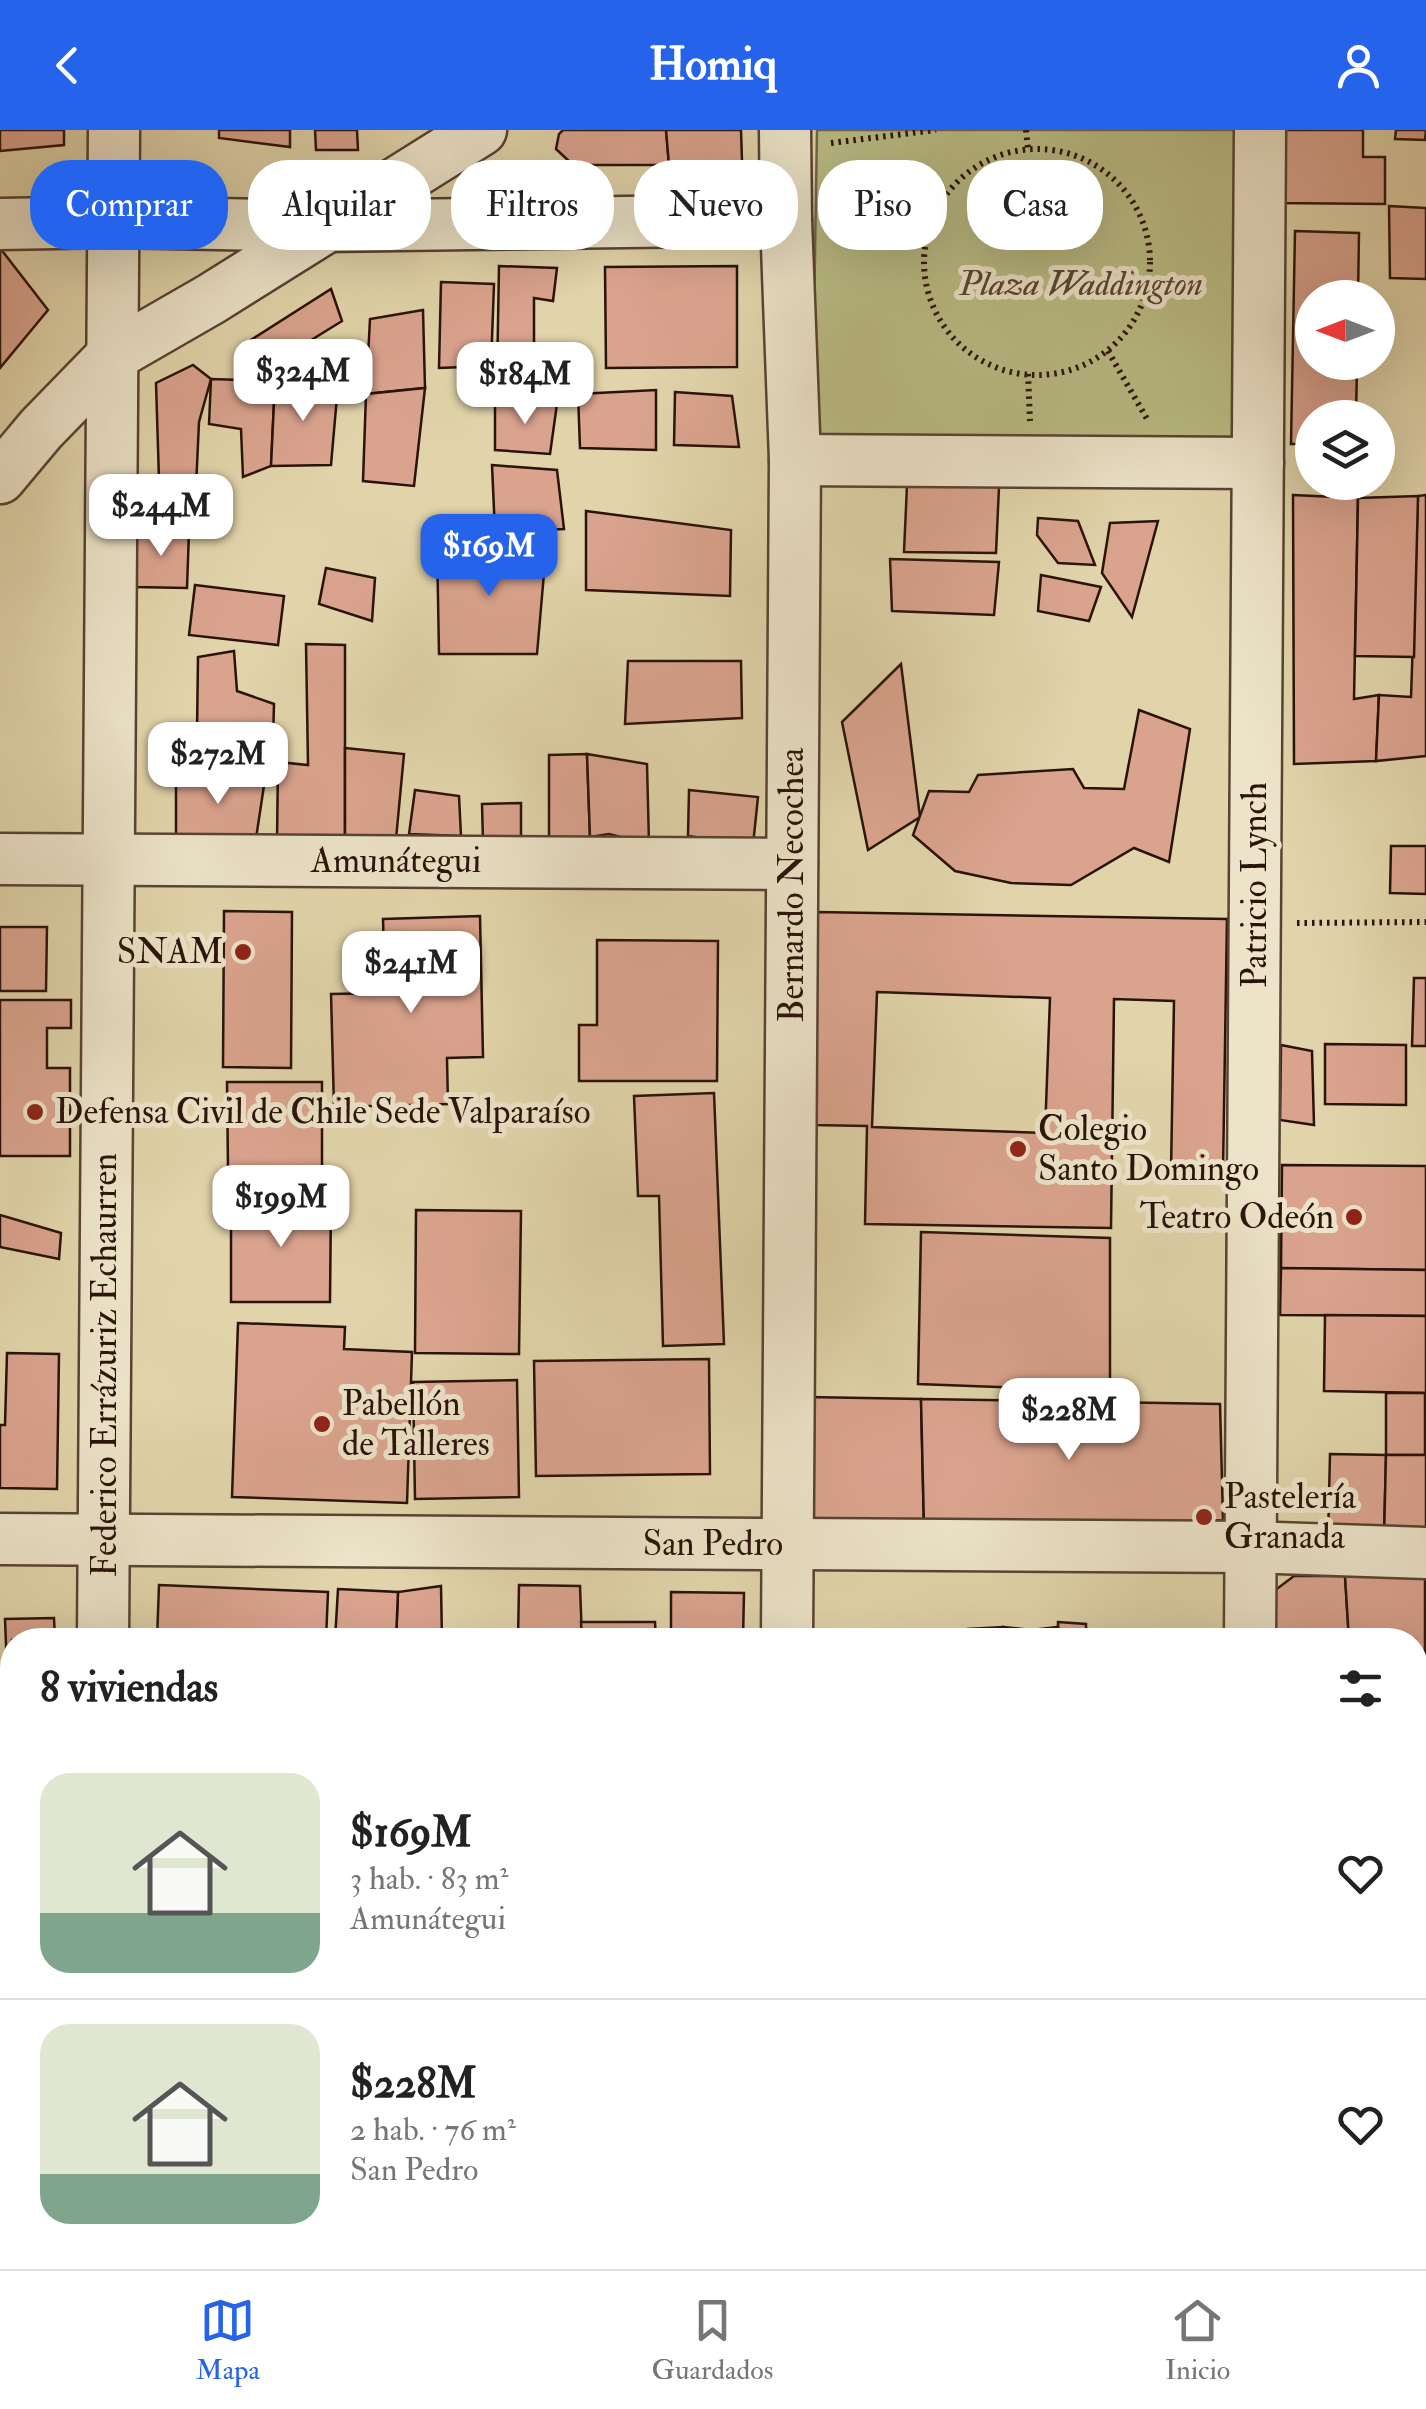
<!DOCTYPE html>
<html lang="es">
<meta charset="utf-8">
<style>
body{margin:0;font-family:"IM FELL Double Pica",serif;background:#f2f2f2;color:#222;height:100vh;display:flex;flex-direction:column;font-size:38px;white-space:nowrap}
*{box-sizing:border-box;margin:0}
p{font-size:32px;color:#767676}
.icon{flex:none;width:55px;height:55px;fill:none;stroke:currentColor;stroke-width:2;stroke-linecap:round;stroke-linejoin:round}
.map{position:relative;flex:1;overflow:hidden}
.panel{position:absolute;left:0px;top:1498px;width:1428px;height:642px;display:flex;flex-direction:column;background:#fff;border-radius:40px 40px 0 0;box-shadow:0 10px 40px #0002}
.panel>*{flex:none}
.hud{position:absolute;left:30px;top:30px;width:1368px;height:90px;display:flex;gap:20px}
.needle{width:65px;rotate:270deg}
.buttons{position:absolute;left:1295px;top:150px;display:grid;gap:20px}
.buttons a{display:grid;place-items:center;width:100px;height:100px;border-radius:50%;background:#fff;box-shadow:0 10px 40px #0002;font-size:50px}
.price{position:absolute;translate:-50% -85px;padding:0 22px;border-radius:20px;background:#fff;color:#222;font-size:32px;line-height:65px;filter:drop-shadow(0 2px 5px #0008)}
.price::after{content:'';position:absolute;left:50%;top:60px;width:30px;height:22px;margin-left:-15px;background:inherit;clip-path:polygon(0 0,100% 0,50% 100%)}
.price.active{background:#2563eb;color:#fff}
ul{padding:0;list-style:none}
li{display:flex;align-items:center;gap:30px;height:250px;padding:0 40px}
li+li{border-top:2px solid #e0e0e0}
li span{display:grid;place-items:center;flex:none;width:280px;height:200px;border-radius:30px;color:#555}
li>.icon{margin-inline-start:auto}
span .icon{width:120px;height:120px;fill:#fffc;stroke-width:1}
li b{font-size:42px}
h2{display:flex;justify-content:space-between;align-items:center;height:120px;padding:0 40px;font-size:42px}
.chip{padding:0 35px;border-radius:40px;background:#fff;box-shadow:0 10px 40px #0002;font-size:35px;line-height:90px}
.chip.active{background:#2563eb;color:#fff}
header{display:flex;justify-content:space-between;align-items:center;height:130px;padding:0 40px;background:#2563eb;color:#fff;font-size:45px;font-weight:700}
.dock{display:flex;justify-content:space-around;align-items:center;height:140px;border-top:2px solid #e0e0e0;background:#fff;font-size:28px;color:#767676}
.dock a{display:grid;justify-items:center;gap:5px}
.dock .active{color:#2563eb}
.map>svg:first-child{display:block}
.green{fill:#b9bb84;stroke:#726747;stroke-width:2.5}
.building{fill:#daa38e;stroke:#2a130a;stroke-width:2.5;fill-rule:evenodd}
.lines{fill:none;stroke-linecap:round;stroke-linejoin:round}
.street-casing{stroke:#584332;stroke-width:55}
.primary-casing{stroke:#2a130a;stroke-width:60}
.path{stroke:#2a130a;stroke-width:6;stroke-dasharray:2.5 5;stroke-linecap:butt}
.street{stroke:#ece3c8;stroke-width:50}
.primary{stroke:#e0ba75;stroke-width:55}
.poi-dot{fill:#8f2418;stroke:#ece3c8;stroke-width:4}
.labels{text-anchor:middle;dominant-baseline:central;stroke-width:10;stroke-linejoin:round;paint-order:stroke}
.park-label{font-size:35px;font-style:italic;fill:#55452f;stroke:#ece3c8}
.street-label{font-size:35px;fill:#2a130a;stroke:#ece3c8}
.poi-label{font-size:35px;fill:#2a130a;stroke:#ece3c8;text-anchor:start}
</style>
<header><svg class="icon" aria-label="back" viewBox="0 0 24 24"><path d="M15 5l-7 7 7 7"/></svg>Homiq<svg class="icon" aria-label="person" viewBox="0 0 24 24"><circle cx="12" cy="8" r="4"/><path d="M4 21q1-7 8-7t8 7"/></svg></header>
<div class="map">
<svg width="1426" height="2139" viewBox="0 0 1426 2139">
<rect width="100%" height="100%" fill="#e1d4aa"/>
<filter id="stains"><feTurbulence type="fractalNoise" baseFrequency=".002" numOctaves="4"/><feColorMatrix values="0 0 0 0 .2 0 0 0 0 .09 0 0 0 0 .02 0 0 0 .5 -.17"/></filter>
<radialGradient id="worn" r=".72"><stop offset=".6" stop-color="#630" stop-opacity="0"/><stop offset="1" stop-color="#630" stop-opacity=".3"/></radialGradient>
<!-- green -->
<path class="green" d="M 817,0 L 1240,0 L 1235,308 L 812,312 Z"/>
<!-- building -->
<g class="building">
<path d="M 0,0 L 64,0 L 64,15 L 0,21 Z"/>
<path d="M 219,0 L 290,0 L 290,17 L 219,8 Z"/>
<path d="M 315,0 L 357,0 L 358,20 L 316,20 Z"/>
<path d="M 563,0 L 666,0 L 669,35 L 573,35 L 556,19 L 559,4 Z"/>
<path d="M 666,0 L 741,0 L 742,31 L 669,35 Z"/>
<path d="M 1275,0 L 1363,0 L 1363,27 L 1385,27 L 1385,74 L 1275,73 Z"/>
<path d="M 1396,0 L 1426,0 L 1425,10 L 1395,9 Z"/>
<path d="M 1389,76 L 1426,78 L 1426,149 L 1390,148 Z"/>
<path d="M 1295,101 L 1359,103 L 1358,168 L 1312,168 L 1312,232 L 1357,232 L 1356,288 L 1312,288 L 1312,314 L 1291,314 Z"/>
<path d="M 0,118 L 48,180 L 0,238 Z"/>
<path d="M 499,136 L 557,138 L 553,171 L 534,168 L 534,214 L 550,214 L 559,258 L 497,249 Z"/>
<path d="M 737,136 L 737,237 L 606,238 L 605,137 Z"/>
<path d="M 441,152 L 494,154 L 491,236 L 439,238 Z"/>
<path d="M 331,159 L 342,191 L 266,238 L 251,210 Z"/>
<path d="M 423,180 L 425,258 L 366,264 L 370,189 Z"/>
<path d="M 193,235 L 211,249 L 199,292 L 195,379 L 160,382 L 156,253 Z"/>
<path d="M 211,249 L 275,251 L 271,336 L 243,347 L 241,299 L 209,294 Z"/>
<path d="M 275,251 L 338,255 L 331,335 L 271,336 Z"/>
<path d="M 425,258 L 414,356 L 363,351 L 366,264 Z"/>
<path d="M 656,260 L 656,320 L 580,318 L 578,264 Z"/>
<path d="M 675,262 L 732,266 L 739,317 L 674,315 Z"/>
<path d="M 495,272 L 557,274 L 550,324 L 495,320 Z"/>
<path d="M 492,335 L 557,340 L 564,399 L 495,402 Z"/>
<path d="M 907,355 L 999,357 L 996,423 L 904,422 Z"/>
<path d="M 1293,365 L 1358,368 L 1354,569 L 1379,565 L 1376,631 L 1294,634 Z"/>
<path d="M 1426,365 L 1426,626 L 1376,631 L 1379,565 L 1411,567 L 1418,366 Z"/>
<path d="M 1418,366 L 1414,527 L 1355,526 L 1358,368 Z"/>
<path d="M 586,381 L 731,400 L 730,466 L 586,460 Z"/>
<path d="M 1038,388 L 1078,391 L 1095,435 L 1058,433 L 1037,405 Z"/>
<path d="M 1158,391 L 1132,487 L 1102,443 L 1110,393 Z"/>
<path d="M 135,400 L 189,401 L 187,458 L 134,457 Z"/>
<path d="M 437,412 L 546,420 L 537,524 L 439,524 Z"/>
<path d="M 890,429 L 999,432 L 994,485 L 892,481 Z"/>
<path d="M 326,438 L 375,448 L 372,491 L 319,474 Z"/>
<path d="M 1041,445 L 1101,457 L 1089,491 L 1038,481 Z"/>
<path d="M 195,455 L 284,466 L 278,515 L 189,505 Z"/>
<path d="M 306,514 L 345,515 L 345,712 L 277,711 L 278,632 L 308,635 Z"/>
<path d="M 234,521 L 237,561 L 274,574 L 273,609 L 197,601 L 198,527 Z"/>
<path d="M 628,531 L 741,531 L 742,588 L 625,594 Z"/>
<path d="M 901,534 L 920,687 L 868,720 L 842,592 Z"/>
<path d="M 1139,580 L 1190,599 L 1169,732 L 1134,718 L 1071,755 L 1011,753 L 955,741 L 913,705 L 929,661 L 969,662 L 978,645 L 1073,639 L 1084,658 L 1124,659 Z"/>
<path d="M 345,618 L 404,624 L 396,709 L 345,712 Z"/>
<path d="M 587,624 L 590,707 L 549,714 L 549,625 Z"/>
<path d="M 587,624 L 647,634 L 649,714 L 609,704 L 590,707 Z"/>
<path d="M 176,641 L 265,649 L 255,715 L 176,704 Z"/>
<path d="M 415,660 L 459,666 L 461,706 L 409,704 Z"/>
<path d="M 689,660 L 758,667 L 753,715 L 688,706 Z"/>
<path d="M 521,673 L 521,712 L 483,712 L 482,674 Z"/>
<path d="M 1391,716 L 1426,716 L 1426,764 L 1390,763 Z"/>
<path d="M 224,781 L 292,782 L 291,938 L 223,937 Z"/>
<path d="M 817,782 L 1227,789 L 1223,1042 L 1171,1041 L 1174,871 L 1114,869 L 1111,1098 L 865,1094 L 867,996 L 813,995 ZM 877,862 L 1050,868 L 1045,1003 L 872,997 Z"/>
<path d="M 480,786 L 483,927 L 447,928 L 448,974 L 334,977 L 331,864 L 385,863 L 383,789 Z"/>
<path d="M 0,797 L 47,797 L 46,861 L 0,861 Z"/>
<path d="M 597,810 L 718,811 L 717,951 L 579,951 L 579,895 L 597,895 Z"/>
<path d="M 1414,848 L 1426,848 L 1426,916 L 1412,916 Z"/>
<path d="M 0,870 L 71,870 L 71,898 L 47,898 L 47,938 L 70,938 L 70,1026 L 0,1026 Z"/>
<path d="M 1325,914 L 1406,915 L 1406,975 L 1325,974 Z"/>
<path d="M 1281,915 L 1312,921 L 1314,995 L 1280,990 Z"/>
<path d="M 227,952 L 322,952 L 322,1039 L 228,1039 Z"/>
<path d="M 714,963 L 724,1214 L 663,1216 L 659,1066 L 638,1066 L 634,966 Z"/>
<path d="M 1282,1035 L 1426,1036 L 1426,1140 L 1281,1138 Z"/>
<path d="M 231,1068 L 331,1069 L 330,1172 L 231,1172 Z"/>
<path d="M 416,1080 L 521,1081 L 519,1224 L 415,1223 Z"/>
<path d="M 0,1085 L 61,1103 L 59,1129 L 0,1117 Z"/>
<path d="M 921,1102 L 1110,1108 L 1110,1261 L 918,1254 Z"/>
<path d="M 1281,1138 L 1426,1140 L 1426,1186 L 1280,1185 Z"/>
<path d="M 1325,1185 L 1426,1186 L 1426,1263 L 1324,1261 Z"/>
<path d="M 238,1193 L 345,1197 L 344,1219 L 412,1222 L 407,1373 L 232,1367 Z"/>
<path d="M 7,1223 L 59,1224 L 57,1359 L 0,1358 L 0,1295 L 5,1295 Z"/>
<path d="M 709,1229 L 710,1344 L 536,1346 L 534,1231 Z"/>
<path d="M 517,1250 L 519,1367 L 415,1369 L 413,1252 Z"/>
<rect x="1386" y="1263" width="39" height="62"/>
<path d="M 808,1267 L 921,1269 L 924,1398 L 808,1393 Z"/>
<path d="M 921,1269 L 1220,1274 L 1223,1390 L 924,1398 Z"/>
<path d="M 1330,1324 L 1386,1325 L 1384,1409 L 1328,1409 Z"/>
<path d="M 1386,1325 L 1426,1325 L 1426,1410 L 1384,1409 Z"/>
<path d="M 1294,1446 L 1345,1446 L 1349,1510 L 1274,1510 L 1274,1461 Z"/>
<path d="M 1345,1446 L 1425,1448 L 1425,1551 L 1415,1556 L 1415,1510 L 1349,1510 Z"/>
<path d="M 159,1455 L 328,1462 L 326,1510 L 157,1510 Z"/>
<path d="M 519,1455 L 580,1456 L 582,1510 L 518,1510 Z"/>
<path d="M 441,1456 L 442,1510 L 396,1510 L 398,1462 Z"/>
<path d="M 338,1459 L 398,1462 L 396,1510 L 335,1510 Z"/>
<path d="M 671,1462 L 744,1463 L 743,1510 L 671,1510 Z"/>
<path d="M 54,1488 L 55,1510 L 12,1510 L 12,1585 L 0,1585 L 0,1540 L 7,1540 L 5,1489 Z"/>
<path d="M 581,1492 L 655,1492 L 656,1510 L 582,1510 Z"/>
<path d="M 1058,1492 L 1086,1494 L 1086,1510 L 1058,1510 Z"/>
<path d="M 1003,1497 L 1032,1500 L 1031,1510 L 1002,1510 Z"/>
<path d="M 1003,1497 L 1002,1510 L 967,1510 L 968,1499 Z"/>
<path d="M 1058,1497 L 1058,1510 L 1031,1510 L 1032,1500 Z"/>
<rect x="0" y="1600" width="12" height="107"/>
<path d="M 1426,1687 L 1426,1733 L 1415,1721 L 1415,1698 Z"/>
<path d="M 1415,1721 L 1426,1733 L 1426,1810 L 1415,1820 Z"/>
<rect x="0" y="1744" width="12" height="56"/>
<rect x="0" y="1800" width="12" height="53"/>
<rect x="0" y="1899" width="12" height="122"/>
<path d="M 1415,1999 L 1426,2012 L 1426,2068 L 1415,2080 Z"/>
<path d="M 0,2113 L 12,2113 L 12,2128 L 54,2128 L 54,2139 L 0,2139 Z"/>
<path d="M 1280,2128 L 1331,2128 L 1341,2139 L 1267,2139 Z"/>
</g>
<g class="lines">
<defs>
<g id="street">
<path d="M 785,0 L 786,90 L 795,330 L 787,1510"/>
<path d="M 0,94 L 113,92 L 324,96 L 786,90"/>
<path d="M 795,330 L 1258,333"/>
<path d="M 0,348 L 41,299 L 112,226 L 211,169 L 481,0"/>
<path d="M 0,729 L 792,734"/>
<path d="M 0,1409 L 1251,1417 L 1426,1423"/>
<path d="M 103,1510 L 114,0"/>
<path d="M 1250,1510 L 1260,0"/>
<path d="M 0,2083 L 12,2083"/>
<path d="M 1215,2128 L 1225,2139"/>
<path d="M 99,2139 L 99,2128"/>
<path d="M 782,2139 L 782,2128"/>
</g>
<g id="primary">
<path d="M 1415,1872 L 1426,1863"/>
<path d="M 1112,2139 L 1125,2128"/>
</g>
</defs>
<!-- street casing -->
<use href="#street" class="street-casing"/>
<!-- primary casing -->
<use href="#primary" class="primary-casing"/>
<!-- path -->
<g class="path">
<path d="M 1026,0 L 1028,19"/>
<path d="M 831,13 L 936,0"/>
<circle cx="1037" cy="132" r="113"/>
<path d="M 1108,221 L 1147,289"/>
<path d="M 1028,244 L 1030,291"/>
<path d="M 1297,793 L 1426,792"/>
</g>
<!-- street -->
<use href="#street" class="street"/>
<!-- primary -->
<use href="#primary" class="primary"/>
</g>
<!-- markers -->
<g class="poi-dot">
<circle cx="243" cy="822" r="10"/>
<circle cx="35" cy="982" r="10"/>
<circle cx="1018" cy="1019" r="10"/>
<circle cx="1354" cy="1087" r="10"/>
<circle cx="322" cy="1294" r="10"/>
<circle cx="1204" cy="1387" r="10"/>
</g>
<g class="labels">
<!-- park labels -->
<g class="park-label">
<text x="1081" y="154">Plaza Waddington</text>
</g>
<!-- street labels -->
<g class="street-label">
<text x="396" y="731">Amunátegui</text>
<text transform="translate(792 755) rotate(-90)">Bernardo Necochea</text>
<text transform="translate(1255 755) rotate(-90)">Patricio Lynch</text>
<text transform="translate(105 1235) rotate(-90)">Federico Errázuriz Echaurren</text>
<text x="713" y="1414">San Pedro</text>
</g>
<!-- poi labels -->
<g class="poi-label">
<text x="223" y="822" text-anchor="end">SNAM</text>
<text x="55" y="982">Defensa Civil de Chile Sede Valparaíso</text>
<text x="1038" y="999">Colegio<tspan x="1038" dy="40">Santo Domingo</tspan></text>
<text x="1334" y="1087" text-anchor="end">Teatro Odeón</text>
<text x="342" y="1274">Pabellón<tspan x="342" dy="40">de Talleres</tspan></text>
<text x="1224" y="1367">Pastelería<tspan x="1224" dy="40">Granada</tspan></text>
</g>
</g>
<rect width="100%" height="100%" filter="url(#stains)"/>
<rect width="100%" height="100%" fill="url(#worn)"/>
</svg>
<div class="buttons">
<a><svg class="needle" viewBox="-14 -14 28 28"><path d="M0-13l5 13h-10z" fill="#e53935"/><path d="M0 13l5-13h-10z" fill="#767676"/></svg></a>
<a><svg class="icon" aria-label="layers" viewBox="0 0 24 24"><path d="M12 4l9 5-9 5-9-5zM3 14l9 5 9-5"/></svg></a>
</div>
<b class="price" style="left:303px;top:294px">$324M</b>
<b class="price" style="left:525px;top:297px">$184M</b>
<b class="price" style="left:161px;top:429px">$244M</b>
<b class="price active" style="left:489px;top:469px">$169M</b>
<b class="price" style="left:218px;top:677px">$272M</b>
<b class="price" style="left:411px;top:886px">$241M</b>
<b class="price" style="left:281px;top:1120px">$199M</b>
<b class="price" style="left:1069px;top:1333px">$228M</b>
<div class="hud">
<a class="chip active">Comprar</a>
<a class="chip">Alquilar</a>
<a class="chip">Filtros</a>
<a class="chip">Nuevo</a>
<a class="chip">Piso</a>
<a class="chip">Casa</a>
</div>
<section class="panel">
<h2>8 viviendas<svg class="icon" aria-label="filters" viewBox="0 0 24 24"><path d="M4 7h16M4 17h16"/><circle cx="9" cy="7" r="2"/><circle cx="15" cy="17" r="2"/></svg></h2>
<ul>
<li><span style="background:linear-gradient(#dfe7d0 70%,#7fa58c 0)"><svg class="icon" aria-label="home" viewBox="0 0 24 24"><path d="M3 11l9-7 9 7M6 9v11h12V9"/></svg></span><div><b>$169M</b><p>3 hab. · 83 m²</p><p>Amunátegui</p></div><svg class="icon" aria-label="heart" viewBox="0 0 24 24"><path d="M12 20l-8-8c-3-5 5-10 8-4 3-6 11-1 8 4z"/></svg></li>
<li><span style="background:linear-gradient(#dfe7d0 75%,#7fa58c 0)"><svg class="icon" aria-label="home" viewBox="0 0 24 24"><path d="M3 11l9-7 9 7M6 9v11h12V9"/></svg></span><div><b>$228M</b><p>2 hab. · 76 m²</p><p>San Pedro</p></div><svg class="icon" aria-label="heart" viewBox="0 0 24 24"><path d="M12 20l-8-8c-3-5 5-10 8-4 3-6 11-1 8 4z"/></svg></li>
</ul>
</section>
</div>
<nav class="dock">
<a class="active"><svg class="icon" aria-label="map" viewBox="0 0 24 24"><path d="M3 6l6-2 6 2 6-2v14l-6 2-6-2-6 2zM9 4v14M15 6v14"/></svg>Mapa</a>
<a><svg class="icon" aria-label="saved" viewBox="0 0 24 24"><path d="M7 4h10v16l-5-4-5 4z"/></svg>Guardados</a>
<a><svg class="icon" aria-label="home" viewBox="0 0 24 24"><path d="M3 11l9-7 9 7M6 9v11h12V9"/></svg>Inicio</a>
</nav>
